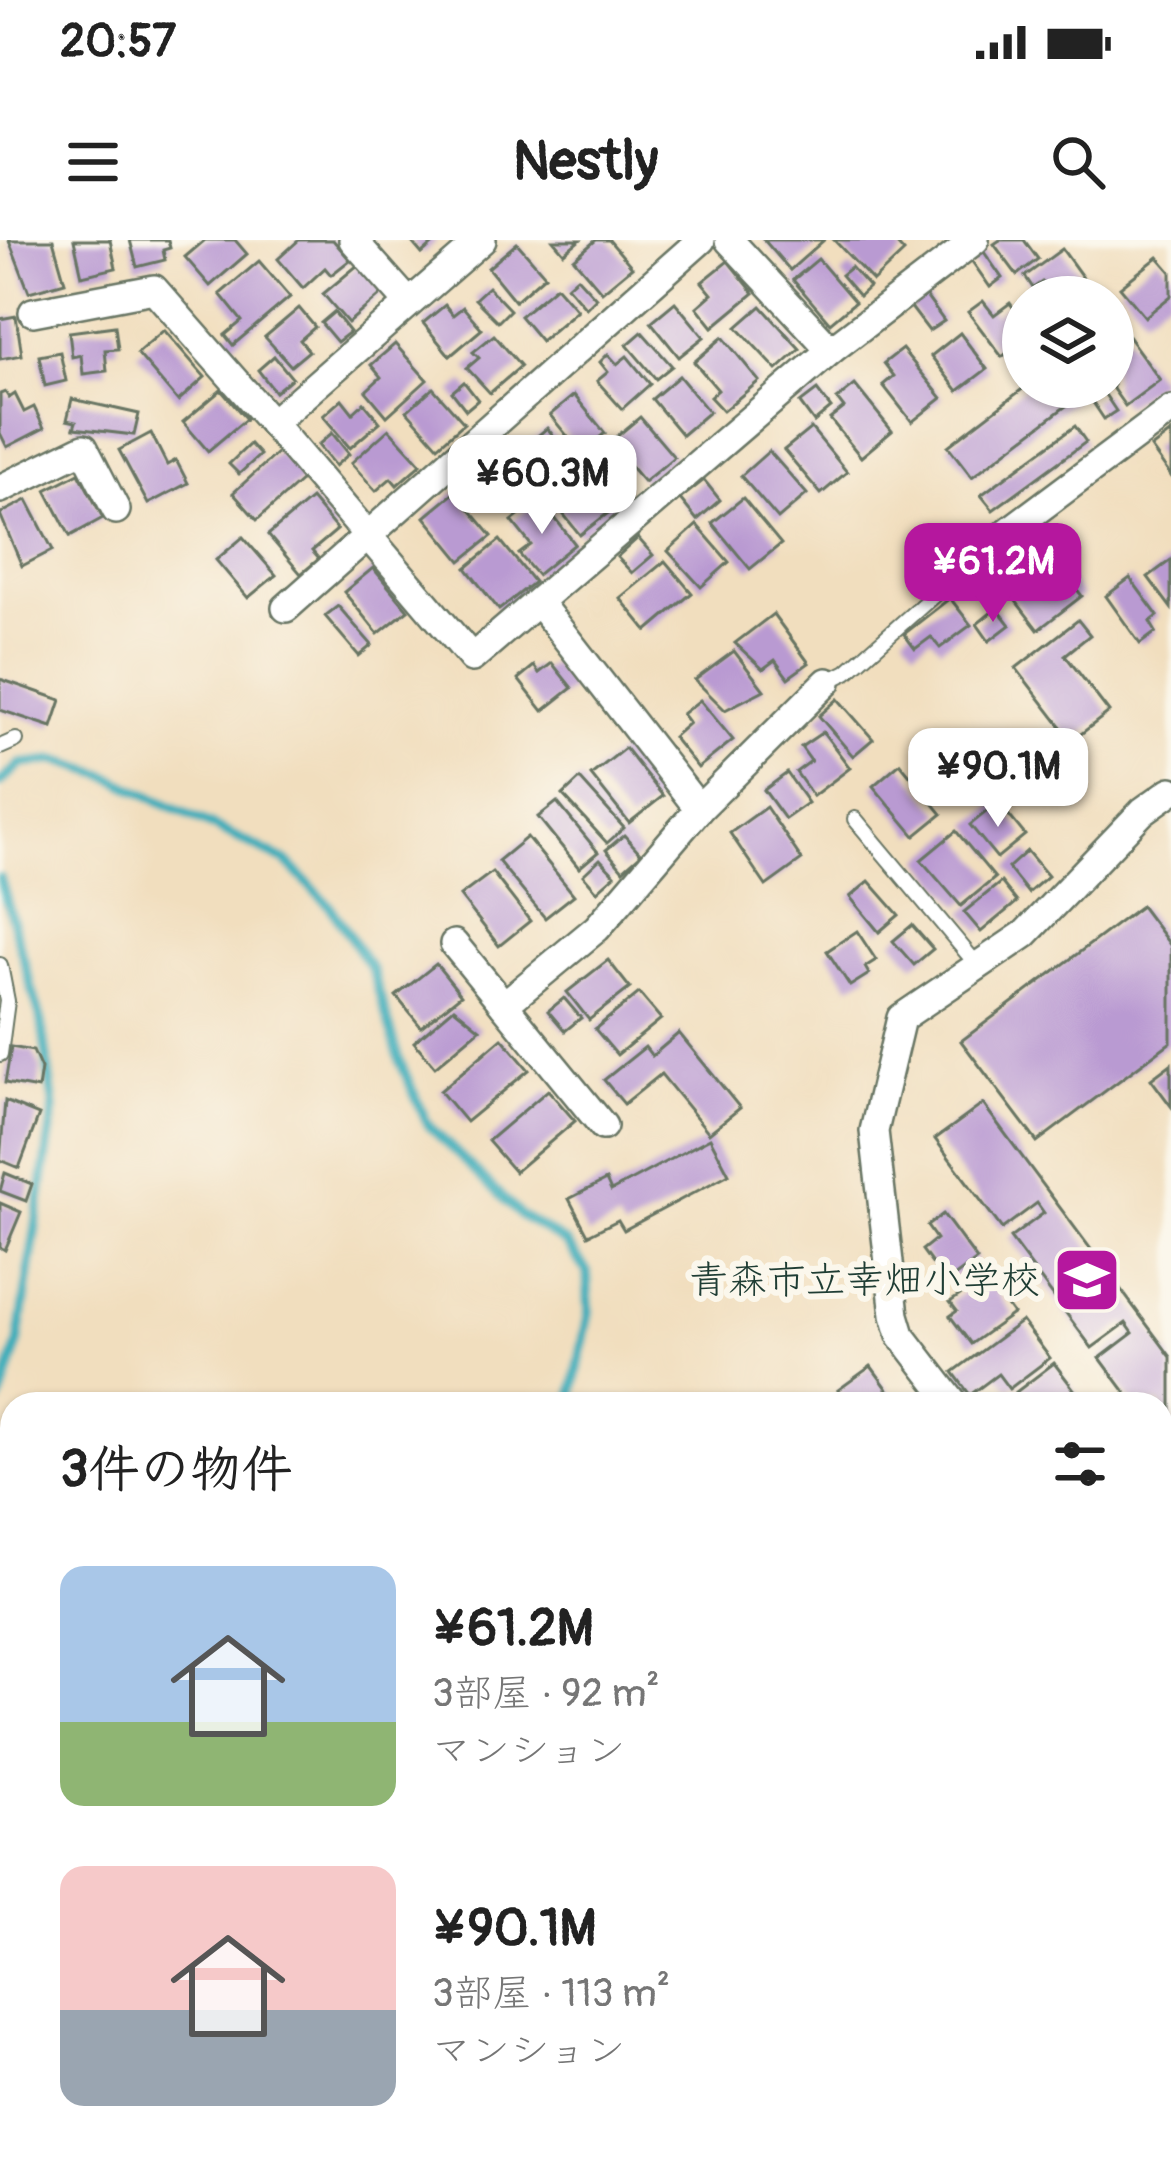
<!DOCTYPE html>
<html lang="ja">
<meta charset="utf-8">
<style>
body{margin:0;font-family:Pangolin,"Klee One",sans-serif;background:#f2f2f2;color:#222;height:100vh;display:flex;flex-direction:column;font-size:45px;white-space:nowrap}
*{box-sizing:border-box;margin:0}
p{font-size:39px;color:#767676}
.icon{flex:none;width:66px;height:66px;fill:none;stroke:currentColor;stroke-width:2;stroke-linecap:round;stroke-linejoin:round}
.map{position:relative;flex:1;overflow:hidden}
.sheet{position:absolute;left:0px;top:1152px;width:1173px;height:771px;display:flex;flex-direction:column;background:#fff;border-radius:36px 36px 0 0;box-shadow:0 3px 9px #0004}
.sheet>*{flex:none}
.controls{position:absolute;left:1002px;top:36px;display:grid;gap:24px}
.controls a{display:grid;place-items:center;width:132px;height:132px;border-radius:50%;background:#fff;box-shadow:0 3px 9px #0004;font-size:60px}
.price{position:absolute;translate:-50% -102px;padding:0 27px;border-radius:24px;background:#fff;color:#222;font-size:39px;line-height:78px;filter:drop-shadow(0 3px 6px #0008)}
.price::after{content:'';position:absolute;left:50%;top:72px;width:36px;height:27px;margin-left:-18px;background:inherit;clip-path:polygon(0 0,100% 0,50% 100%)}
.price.active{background:#b5179e;color:#fff}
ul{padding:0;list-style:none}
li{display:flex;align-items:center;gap:36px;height:300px;padding:0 60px}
li span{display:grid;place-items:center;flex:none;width:336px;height:240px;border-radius:24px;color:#555}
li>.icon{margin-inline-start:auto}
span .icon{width:144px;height:144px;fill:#fffc;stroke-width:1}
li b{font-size:51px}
h2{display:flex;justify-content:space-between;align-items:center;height:144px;padding:0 60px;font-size:51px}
.status{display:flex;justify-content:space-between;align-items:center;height:84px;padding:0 60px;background:#fff;direction:ltr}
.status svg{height:33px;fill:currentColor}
header{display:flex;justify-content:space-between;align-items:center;height:156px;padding:0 60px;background:#fff;font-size:54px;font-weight:800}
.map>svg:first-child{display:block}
.forest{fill:url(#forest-firs);stroke:#4c7954;stroke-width:3}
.water{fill:url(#water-waves);stroke:#2e7577;stroke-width:3}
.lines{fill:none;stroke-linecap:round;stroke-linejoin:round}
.stream{stroke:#3dadba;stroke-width:10}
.building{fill:#b99ad2}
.lane-casing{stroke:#687564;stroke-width:18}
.street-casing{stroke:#687564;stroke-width:32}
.primary-casing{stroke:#687564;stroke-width:46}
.lane{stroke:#fff;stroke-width:14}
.street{stroke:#fff;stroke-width:27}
.primary{stroke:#fff;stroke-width:42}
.labels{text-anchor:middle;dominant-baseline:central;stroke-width:12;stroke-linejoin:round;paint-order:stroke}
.poi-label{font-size:39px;fill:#1f3d34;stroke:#fbf7ec;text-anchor:end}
</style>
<div class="status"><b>20:57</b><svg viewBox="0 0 49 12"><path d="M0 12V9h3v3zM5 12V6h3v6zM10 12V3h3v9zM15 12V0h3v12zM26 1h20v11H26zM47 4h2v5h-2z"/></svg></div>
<header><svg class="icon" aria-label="menu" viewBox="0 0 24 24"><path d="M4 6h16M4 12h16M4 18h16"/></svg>Nestly<svg class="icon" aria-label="search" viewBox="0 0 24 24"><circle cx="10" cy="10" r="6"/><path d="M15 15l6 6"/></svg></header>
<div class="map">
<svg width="1171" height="1921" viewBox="0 0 1171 1921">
<defs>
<pattern id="forest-firs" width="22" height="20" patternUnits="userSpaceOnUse" patternTransform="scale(3)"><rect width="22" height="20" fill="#7ab574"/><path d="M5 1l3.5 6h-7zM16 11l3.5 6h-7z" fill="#639460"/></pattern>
<pattern id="water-waves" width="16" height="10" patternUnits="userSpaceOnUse" patternTransform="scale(3)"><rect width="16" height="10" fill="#3dadba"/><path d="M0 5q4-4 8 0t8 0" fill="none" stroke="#338e98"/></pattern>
</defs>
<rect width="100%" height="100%" fill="#fbf7ec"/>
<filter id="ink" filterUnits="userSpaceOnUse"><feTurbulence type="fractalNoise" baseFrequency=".00833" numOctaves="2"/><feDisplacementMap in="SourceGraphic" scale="24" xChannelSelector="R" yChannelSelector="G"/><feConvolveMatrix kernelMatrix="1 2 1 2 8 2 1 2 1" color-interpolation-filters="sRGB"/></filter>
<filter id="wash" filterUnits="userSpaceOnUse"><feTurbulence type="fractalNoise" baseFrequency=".004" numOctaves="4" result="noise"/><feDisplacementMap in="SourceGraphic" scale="48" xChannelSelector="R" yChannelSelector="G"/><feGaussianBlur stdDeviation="2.7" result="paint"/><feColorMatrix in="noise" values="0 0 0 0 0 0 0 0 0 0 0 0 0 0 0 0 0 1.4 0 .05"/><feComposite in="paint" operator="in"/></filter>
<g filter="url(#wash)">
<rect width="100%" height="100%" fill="#f1debe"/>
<!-- forest -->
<g class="forest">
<path d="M 110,1911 L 210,1911 L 207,1921 L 107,1921 Z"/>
<path d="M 673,1911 L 786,1911 L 774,1921 L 653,1921 Z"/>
</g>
<!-- water -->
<path class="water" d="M 210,1911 L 673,1911 L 653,1921 L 207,1921 Z"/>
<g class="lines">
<!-- stream -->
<g class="stream">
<path d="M 0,543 L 21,524 L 56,520 L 105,535 L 286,621 L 330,666 L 372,730 L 401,824 L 428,885 L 520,975 L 566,1003 L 587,1032 L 589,1071 L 571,1164"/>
<path d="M 0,638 L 42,783 L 54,868 L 18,1104 L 0,1161"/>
<path d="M 1161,1417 L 1171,1417"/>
</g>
</g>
<g id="blocks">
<!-- building -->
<g class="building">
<path d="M 9,0 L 53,0 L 65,42 L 29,52 Z"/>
<path d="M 74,0 L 110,0 L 116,28 L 82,36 Z"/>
<path d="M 130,0 L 168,0 L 170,8 L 163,10 L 165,20 L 137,27 Z"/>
<path d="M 205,0 L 235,0 L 247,14 L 210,46 L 185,17 Z"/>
<path d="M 299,0 L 333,0 L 350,20 L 331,35 L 325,28 L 303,48 L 278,19 Z"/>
<path d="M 410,0 L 438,0 L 422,14 Z"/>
<path d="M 553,0 L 580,0 L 564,13 Z"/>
<path d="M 596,0 L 609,0 L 632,27 L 602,52 L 574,19 Z"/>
<path d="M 764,0 L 824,0 L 790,30 Z"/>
<path d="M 834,0 L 893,0 L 904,12 L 873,41 Z"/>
<path d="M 1000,0 L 1024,0 L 1038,19 L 1017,35 L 994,4 Z"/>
<path d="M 517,3 L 545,35 L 515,61 L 488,28 Z"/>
<path d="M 1062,9 L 1091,49 L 1081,57 L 1053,57 L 1042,42 L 1033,48 L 1025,36 Z"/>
<path d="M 984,12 L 1002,38 L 990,47 L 971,20 Z"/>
<path d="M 1158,17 L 1171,32 L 1171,56 L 1145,77 L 1120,47 Z"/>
<path d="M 818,19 L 855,62 L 830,83 L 793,40 Z"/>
<path d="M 259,21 L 290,57 L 233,105 L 225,95 L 242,81 L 220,54 Z"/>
<path d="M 728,21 L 754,53 L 713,87 L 697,67 L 712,54 L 702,42 Z"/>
<path d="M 359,24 L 384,52 L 348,83 L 323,54 Z"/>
<path d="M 851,27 L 869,47 L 859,56 L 841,35 Z"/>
<path d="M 577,37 L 596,58 L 586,68 L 567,46 Z"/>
<path d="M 556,46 L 577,70 L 541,101 L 520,76 Z"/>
<path d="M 488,47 L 510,70 L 498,82 L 475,59 Z"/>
<path d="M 925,55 L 944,81 L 929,91 L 910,66 Z"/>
<path d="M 983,61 L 994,75 L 1010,63 L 1023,81 L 1023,101 L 1002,117 L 968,72 Z"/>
<path d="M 675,62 L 704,97 L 679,117 L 651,82 Z"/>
<path d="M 445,65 L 453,75 L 463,67 L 482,89 L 450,116 L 423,83 Z"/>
<path d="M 761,66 L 800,109 L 777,130 L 737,87 Z"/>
<path d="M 299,68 L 315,87 L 300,100 L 309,111 L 291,126 L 265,97 Z"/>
<path d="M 334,72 L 350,92 L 337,102 L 321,83 Z"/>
<path d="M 16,76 L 22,115 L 0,119 L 0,79 Z"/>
<path d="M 115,86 L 118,109 L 105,110 L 107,131 L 83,134 L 81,115 L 72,117 L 69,92 Z"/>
<path d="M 164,90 L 205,137 L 178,161 L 137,113 Z"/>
<path d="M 642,92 L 672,126 L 656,139 L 627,105 Z"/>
<path d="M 960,93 L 987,129 L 958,151 L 931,116 Z"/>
<path d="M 494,95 L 521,126 L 490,153 L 467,128 L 479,118 L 473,112 Z"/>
<path d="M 1127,95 L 1160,140 L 1125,166 L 1113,149 L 1113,106 Z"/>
<path d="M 723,97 L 759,141 L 723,171 L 710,157 L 718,150 L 694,122 Z"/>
<path d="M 395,104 L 427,140 L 387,176 L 366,151 L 381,137 L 371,125 Z"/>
<path d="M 902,109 L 942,158 L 912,182 L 883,145 L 894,136 L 884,123 Z"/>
<path d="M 60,112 L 66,141 L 45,146 L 39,116 Z"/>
<path d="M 608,114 L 617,124 L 627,116 L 650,144 L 622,169 L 597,141 L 608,132 L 600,122 Z"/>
<path d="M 274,116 L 292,138 L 275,152 L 258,130 Z"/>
<path d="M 679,136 L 709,172 L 682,195 L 652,159 Z"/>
<path d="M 464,142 L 478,160 L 466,170 L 452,152 Z"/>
<path d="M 855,145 L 892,191 L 861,217 L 830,179 L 844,168 L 837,159 Z"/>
<path d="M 1025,147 L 1064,147 L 1074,160 L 972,237 L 948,206 Z"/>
<path d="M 433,148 L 464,183 L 438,206 L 407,171 Z"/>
<path d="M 221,150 L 246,179 L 208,211 L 183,182 Z"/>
<path d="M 817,150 L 831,168 L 814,182 L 800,163 Z"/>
<path d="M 5,152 L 9,158 L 15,154 L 24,172 L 34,167 L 44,188 L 7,207 L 0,193 L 0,154 Z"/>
<path d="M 1104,153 L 1116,171 L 1104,179 L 1092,161 Z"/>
<path d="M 574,155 L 605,193 L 581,213 L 550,175 Z"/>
<path d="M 72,159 L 139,174 L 134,195 L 74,188 L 76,182 L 67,180 Z"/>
<path d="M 342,159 L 353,173 L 364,163 L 380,182 L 350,208 L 323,176 Z"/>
<path d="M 640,177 L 674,217 L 644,242 L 626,221 L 613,232 L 597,213 Z"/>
<path d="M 1075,186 L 1086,202 L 993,270 L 981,255 Z"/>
<path d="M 547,188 L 572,218 L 541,244 L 516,214 Z"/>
<path d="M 811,188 L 847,232 L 821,254 L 784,210 Z"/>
<path d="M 389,189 L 421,224 L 397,245 L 391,238 L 376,251 L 351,223 Z"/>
<path d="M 151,193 L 167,225 L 176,220 L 188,243 L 148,264 L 119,210 Z"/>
<path d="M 332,193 L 349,214 L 335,226 L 318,205 Z"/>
<path d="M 1171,193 L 1171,236 L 1151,208 Z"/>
<path d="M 250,204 L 260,215 L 239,234 L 229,224 Z"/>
<path d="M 769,211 L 807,254 L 778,279 L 741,236 Z"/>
<path d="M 278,212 L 303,239 L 257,280 L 233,253 Z"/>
<path d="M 588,221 L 621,263 L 580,295 L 556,265 L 568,255 L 559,244 Z"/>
<path d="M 79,233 L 103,278 L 70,296 L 46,250 Z"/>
<path d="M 704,240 L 720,260 L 697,280 L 680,259 Z"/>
<path d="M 455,252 L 492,296 L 461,321 L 425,277 Z"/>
<path d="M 743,258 L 781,304 L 750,329 L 712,283 Z"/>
<path d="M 311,259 L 337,290 L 312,311 L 319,319 L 301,334 L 268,295 Z"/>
<path d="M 540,259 L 575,304 L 537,335 L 519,314 L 531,305 L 512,281 Z"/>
<path d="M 27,260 L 53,310 L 22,326 L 0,274 Z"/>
<path d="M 697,285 L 729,322 L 701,347 L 668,311 Z"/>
<path d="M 243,297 L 276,335 L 248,358 L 216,320 Z"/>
<path d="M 638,298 L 653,315 L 632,333 L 617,317 Z"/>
<path d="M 500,300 L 534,342 L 499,370 L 466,328 Z"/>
<path d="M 1048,311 L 1082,356 L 1038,390 L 1009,352 L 1024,340 L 1019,333 Z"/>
<path d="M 1171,320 L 1171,368 L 1148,337 Z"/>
<path d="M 665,321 L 692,353 L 647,391 L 620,358 Z"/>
<path d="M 373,328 L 408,370 L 378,394 L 344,352 Z"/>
<path d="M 1130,338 L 1158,376 L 1150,382 L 1156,392 L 1140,404 L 1106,356 Z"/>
<path d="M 950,358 L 971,385 L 940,408 L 931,397 L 915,409 L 904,394 Z"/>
<path d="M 338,366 L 372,405 L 359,416 L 325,376 Z"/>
<path d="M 997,368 L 1010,385 L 989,401 L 977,384 Z"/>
<path d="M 773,374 L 809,423 L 788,438 L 775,420 L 763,429 L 735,403 Z"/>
<path d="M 1078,380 L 1090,395 L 1065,415 L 1109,472 L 1072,501 L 1016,428 Z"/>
<path d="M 734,411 L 764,450 L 725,470 L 695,440 Z"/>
<path d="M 552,423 L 572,448 L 543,471 L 518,439 L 534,426 L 539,433 Z"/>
<path d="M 0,439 L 61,460 L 52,487 L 0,470 Z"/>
<path d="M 838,459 L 873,499 L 853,516 L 819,476 Z"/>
<path d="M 700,460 L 733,500 L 698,528 L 673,497 L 689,483 L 682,474 Z"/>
<path d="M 823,492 L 850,528 L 813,556 L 796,532 L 811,521 L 801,507 Z"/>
<path d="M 625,508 L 663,556 L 629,583 L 591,535 Z"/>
<path d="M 900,523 L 942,574 L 915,596 L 873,546 Z"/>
<path d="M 787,533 L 808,563 L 785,579 L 764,550 Z"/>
<path d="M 580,539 L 624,588 L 607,603 L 563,555 Z"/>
<path d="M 557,562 L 598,612 L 579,628 L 538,577 Z"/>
<path d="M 998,562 L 1025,595 L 997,618 L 970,585 Z"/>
<path d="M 766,567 L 802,620 L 766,646 L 730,593 Z"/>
<path d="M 956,591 L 995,638 L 961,666 L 921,620 Z"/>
<path d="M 624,595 L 641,614 L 623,630 L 606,610 Z"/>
<path d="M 527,597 L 574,655 L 545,678 L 498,621 Z"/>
<path d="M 1027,611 L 1048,636 L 1028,653 L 1008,628 Z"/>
<path d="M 600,619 L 615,635 L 597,651 L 583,635 Z"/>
<path d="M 492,632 L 530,681 L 499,706 L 460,656 Z"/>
<path d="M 869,641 L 899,675 L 879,692 L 850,657 Z"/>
<path d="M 1001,642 L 1017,662 L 981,692 L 964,672 Z"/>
<path d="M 1141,666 L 1171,706 L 1171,802 L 1037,902 L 961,801 Z"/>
<path d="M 912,685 L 933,709 L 914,725 L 893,701 Z"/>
<path d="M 857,691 L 876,720 L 865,727 L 869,734 L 850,746 L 827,711 Z"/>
<path d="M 608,720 L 630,748 L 589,780 L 567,752 Z"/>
<path d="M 436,724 L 461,755 L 421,787 L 396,756 Z"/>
<path d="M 639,753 L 661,779 L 617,815 L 595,789 Z"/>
<path d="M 564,758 L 581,778 L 565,791 L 548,771 Z"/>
<path d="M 454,768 L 480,789 L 435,827 L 414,802 Z"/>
<path d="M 679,793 L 740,868 L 709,893 L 661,834 L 624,864 L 604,840 L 645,807 L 652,816 Z"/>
<path d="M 502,798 L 529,830 L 466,882 L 440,851 Z"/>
<path d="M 11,807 L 33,811 L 41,829 L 38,849 L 5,843 Z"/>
<path d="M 1171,824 L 1171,866 L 1151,839 Z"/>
<path d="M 548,850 L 575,881 L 515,932 L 488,901 Z"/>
<path d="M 5,861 L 39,875 L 19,928 L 0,920 Z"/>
<path d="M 983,864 L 1171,1117 L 1171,1213 L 1161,1200 L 1161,1164 L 1134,1164 L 1100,1118 L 1133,1093 L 1126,1083 L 1092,1108 L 1010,998 L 1044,973 L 1037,963 L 1002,989 L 935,899 Z"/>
<path d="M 710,898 L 729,934 L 624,990 L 618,980 L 588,995 L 569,959 L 606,940 L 611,951 Z"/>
<path d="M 5,933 L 32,944 L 26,961 L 0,951 Z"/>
<path d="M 0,963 L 21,972 L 5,1010 L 0,1007 Z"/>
<path d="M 943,974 L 977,1020 L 946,1043 L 922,1010 L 936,999 L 927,986 Z"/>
<path d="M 986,1037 L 1013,1074 L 971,1104 L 950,1076 L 957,1071 L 950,1062 Z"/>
<path d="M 1022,1081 L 1050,1118 L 1009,1149 L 998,1134 L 970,1155 L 953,1132 Z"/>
<path d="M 1054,1123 L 1082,1160 L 1017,1164 L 1022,1160 L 1016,1152 Z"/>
<path d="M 871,1126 L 892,1155 L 879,1164 L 848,1164 L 838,1150 Z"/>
<path d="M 0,1226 L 12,1241 L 12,1266 L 6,1271 L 0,1264 Z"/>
<path d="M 1161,1268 L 1171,1282 L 1171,1295 L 1161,1302 Z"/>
<path d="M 1171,1314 L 1171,1358 L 1165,1362 L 1161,1321 Z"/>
<path d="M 1171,1457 L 1171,1543 L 1164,1544 L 1161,1458 Z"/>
<path d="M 0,1486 L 9,1488 L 2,1516 L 0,1516 Z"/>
<path d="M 0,1602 L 12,1605 L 8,1652 L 0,1649 Z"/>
<path d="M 5,1891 L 12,1892 L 12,1911 L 24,1911 L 22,1921 L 0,1919 Z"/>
<path d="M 33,1911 L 83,1911 L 81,1921 L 30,1921 Z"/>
<path d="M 871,1911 L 911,1919 L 911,1921 L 868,1921 Z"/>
<path d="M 945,1912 L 976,1919 L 976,1921 L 943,1921 Z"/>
</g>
</g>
</g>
<g filter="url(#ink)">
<use href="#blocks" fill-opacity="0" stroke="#687564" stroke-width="3"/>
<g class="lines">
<defs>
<g id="lane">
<path d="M 827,442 L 847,432 L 989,306"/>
<path d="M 0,507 L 16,500"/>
<path d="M 855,579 L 978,726"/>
<path d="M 0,725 L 7,761 L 0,814"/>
<path d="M 837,1921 L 839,1911"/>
</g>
<g id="street">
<path d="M 353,0 L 408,62"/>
<path d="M 482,0 L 272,183 L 472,418 L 831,110 L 975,0"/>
<path d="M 729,0 L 831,110"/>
<path d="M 33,72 L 154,49 L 272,183"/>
<path d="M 0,249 L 84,208 L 116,270"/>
<path d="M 989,306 L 1171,170"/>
<path d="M 538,362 L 699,569"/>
<path d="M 286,368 L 701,0"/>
<path d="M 454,704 L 603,886"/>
<path d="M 504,765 L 597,688 L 699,569 L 827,442"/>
<path d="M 954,1164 L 901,1095 L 895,1075 L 874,891 L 901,778 L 1025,694 L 1143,571 L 1171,551"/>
<path d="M 1161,1387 L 1171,1386"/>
<path d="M 0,1581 L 12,1584"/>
<path d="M 0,1815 L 12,1773"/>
</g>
<g id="primary">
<path d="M 0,1386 L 12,1390"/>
<path d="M 1161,1590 L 1171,1589"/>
</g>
</defs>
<!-- lane casing -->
<use href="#lane" class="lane-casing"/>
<!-- street casing -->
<use href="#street" class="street-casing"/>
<!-- primary casing -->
<use href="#primary" class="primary-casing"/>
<!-- lane -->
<use href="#lane" class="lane"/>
<!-- street -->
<use href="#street" class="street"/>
<!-- primary -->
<use href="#primary" class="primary"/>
</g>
</g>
<!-- icons -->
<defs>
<symbol id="school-square" viewBox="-11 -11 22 22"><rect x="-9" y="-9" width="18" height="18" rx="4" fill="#b5179e" stroke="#fbf7ec"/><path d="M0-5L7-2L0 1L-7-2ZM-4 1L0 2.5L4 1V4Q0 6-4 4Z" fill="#fff"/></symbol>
</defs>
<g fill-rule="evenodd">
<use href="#school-square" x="1049" y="1002" width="76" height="76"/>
</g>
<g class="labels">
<!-- poi labels -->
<g class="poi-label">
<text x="1040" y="1040">青森市立幸畑小学校</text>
</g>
</g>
</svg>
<div class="controls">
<a><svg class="icon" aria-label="layers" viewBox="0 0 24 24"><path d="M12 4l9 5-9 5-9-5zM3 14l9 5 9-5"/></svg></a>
</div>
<b class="price" style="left:542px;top:297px">¥60.3M</b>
<b class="price active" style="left:993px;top:385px">¥61.2M</b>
<b class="price" style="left:998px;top:590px">¥90.1M</b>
<section class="sheet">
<h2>3件の物件<svg class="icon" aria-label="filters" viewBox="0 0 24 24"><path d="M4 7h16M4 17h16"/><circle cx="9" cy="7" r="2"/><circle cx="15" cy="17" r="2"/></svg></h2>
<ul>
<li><span style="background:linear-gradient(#a9c7e8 65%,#8fb573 0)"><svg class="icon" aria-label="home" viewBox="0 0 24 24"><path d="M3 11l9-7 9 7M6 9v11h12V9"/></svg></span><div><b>¥61.2M</b><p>3部屋 · 92 m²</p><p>マンション</p></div></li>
<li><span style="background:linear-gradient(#f6c9c9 60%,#9aa5b1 0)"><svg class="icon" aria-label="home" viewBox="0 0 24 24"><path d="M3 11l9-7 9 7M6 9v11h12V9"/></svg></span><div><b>¥90.1M</b><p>3部屋 · 113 m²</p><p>マンション</p></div></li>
</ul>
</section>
</div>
